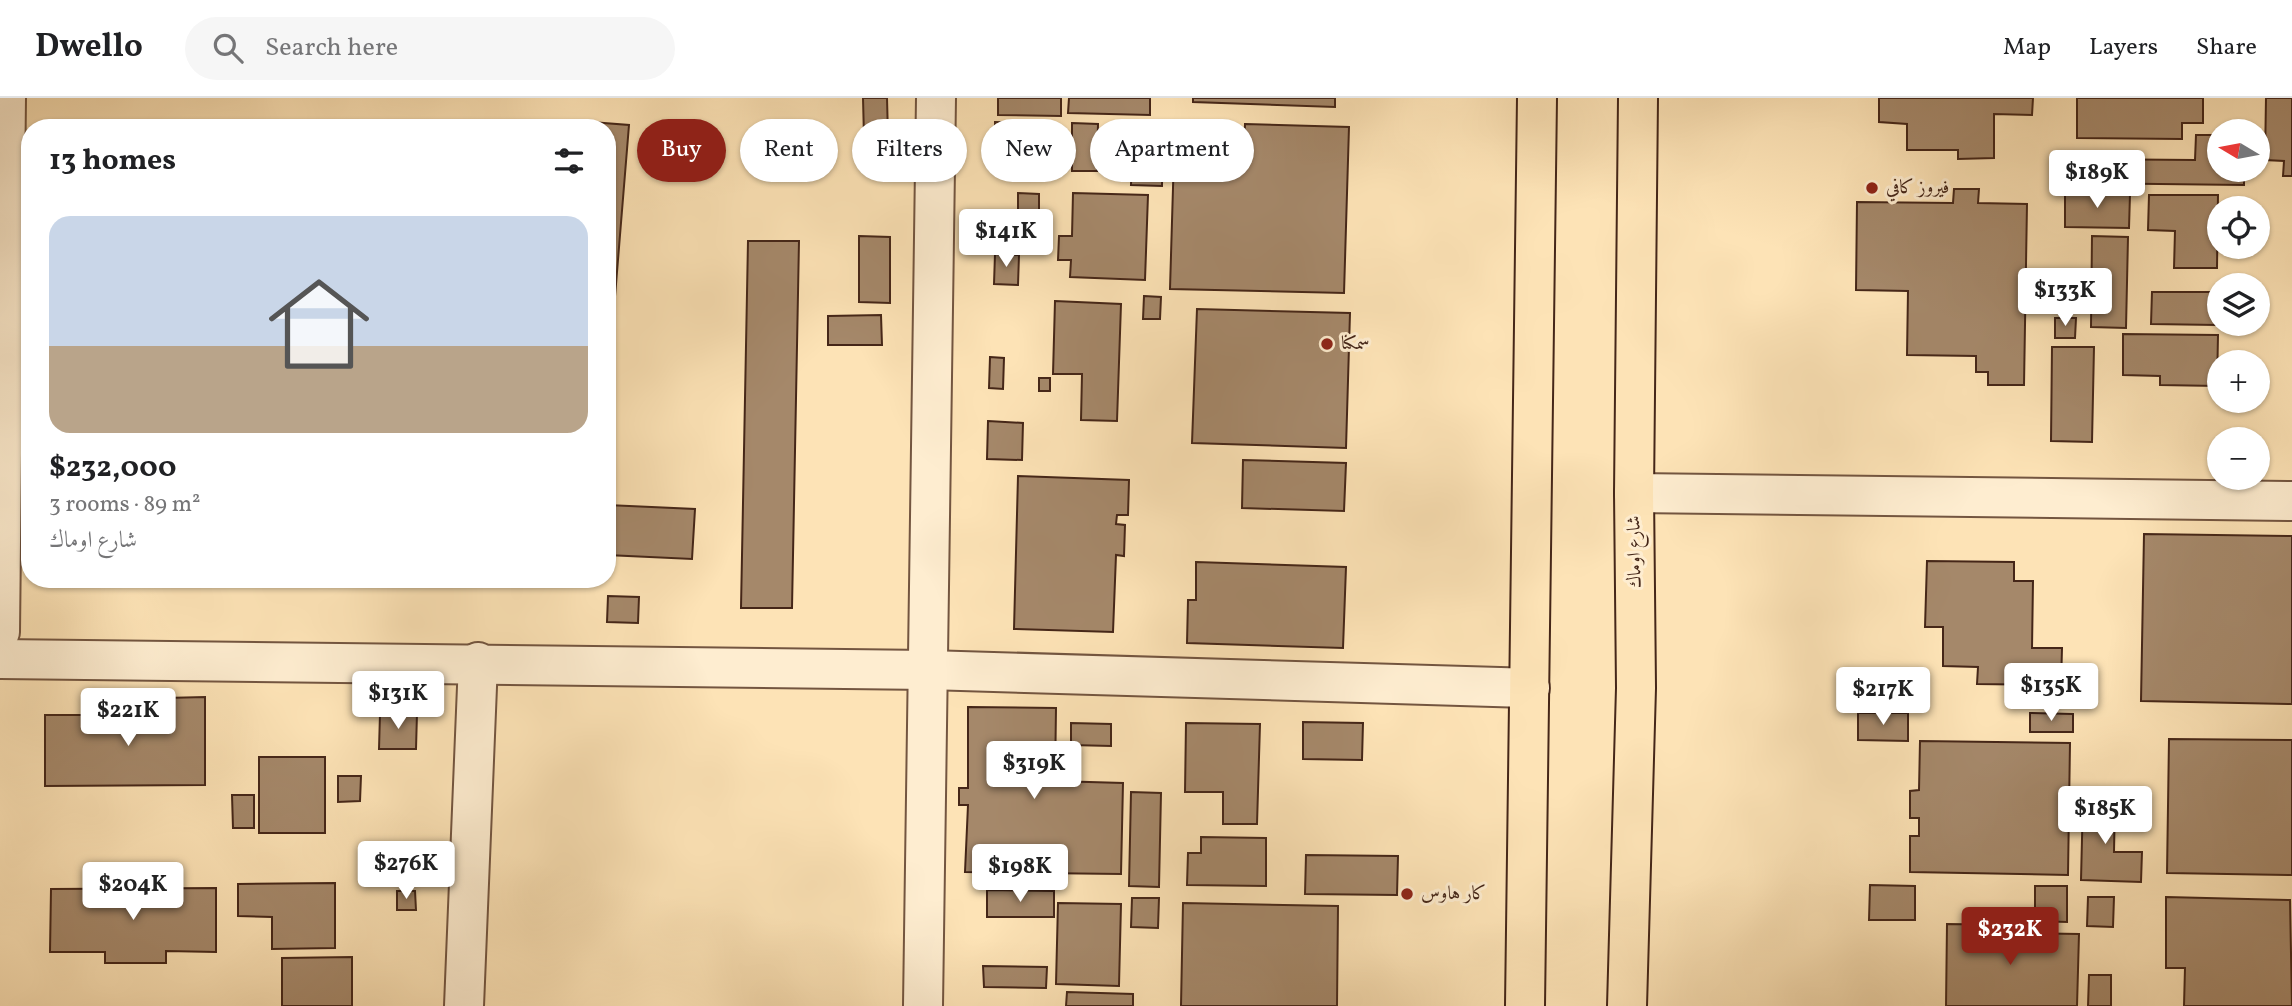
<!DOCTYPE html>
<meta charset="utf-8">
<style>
body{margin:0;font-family:Vollkorn,Amiri,serif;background:#f6f6f6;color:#202124;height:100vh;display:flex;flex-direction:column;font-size:26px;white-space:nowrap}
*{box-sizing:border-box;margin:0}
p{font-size:23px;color:#757577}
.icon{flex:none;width:38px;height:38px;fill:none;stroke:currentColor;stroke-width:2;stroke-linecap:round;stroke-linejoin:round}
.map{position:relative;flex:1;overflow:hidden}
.panel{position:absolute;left:21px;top:21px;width:595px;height:469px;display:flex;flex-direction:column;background:#fff;border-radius:28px;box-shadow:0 2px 5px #0004}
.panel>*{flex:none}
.hud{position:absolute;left:637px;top:21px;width:665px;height:63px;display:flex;gap:14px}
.needle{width:46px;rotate:280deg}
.buttons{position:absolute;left:2207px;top:21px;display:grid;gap:14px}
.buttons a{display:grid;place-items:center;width:63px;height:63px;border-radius:50%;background:#fff;box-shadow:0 2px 5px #0004;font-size:35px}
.price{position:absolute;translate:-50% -60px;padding:0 16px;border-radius:7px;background:#fff;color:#222;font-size:23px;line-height:46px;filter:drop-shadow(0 2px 4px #0008)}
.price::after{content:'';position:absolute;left:50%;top:42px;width:21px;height:16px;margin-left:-10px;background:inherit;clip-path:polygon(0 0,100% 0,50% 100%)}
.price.active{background:#8f2418;color:#fff}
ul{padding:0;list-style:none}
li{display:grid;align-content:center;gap:14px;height:371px;padding:0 28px}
li span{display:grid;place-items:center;height:217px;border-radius:21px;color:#555}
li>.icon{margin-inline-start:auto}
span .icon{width:126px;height:126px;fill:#fffc;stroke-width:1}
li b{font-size:30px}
h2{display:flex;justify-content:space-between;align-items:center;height:84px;padding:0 28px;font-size:30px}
.tag{padding:0 24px;border-radius:32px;background:#fff;box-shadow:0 2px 5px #0004;font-size:24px;line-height:63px}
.tag.active{background:#8f2418;color:#fff}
header{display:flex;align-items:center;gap:42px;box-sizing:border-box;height:98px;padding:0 35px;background:#fff;border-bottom:2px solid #e0e0e0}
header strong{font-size:33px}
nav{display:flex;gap:38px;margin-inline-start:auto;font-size:24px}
.search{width:490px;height:63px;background:#f6f6f6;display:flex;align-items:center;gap:18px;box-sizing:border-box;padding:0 24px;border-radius:38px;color:#757577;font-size:26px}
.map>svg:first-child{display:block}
.building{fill:#a5886a;stroke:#452618;stroke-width:2}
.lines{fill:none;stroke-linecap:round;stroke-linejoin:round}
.minor-casing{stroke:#735540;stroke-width:42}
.major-casing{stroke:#452618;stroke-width:42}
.minor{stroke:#feedd0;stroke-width:38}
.major{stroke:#fde3b6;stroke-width:38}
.poi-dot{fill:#8f2418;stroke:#feedd0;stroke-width:2.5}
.labels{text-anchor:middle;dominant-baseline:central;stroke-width:6;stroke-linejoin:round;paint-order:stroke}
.poi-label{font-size:19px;fill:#452618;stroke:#feedd0;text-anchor:start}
.street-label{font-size:19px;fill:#452618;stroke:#feedd0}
</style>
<header>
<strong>Dwello</strong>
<div class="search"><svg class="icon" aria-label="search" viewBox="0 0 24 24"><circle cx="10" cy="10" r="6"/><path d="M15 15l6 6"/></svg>Search here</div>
<nav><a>Map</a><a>Layers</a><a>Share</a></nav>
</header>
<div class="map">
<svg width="2292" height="908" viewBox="0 0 2292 908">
<rect width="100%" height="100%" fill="#fde3b6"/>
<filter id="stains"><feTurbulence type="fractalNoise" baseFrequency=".00286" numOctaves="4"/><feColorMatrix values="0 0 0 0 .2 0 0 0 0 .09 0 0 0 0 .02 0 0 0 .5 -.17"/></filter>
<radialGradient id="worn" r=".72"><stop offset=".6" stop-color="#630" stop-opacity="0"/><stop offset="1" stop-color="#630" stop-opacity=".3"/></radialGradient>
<!-- building -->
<g class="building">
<path d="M 863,0 L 887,0 L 888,38 L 864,39 Z"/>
<path d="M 998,0 L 1061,0 L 1061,18 L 998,17 Z"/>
<path d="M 1069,0 L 1150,0 L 1150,17 L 1068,15 Z"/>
<path d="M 1193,0 L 1335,0 L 1335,9 L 1193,4 Z"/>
<path d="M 1879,0 L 2033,0 L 2032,17 L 1994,16 L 1994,60 L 1958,61 L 1958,52 L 1907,52 L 1907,26 L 1879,24 Z"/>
<path d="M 2077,0 L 2203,0 L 2203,25 L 2182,25 L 2182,41 L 2077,40 Z"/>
<path d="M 2266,0 L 2292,0 L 2292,78 L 2283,78 L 2284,63 L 2265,62 Z"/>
<path d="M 578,23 L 629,27 L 612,235 L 607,234 L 607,30 L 577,30 Z"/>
<path d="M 995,24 L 1022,25 L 1021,61 L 995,60 Z"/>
<path d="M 1072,25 L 1098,26 L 1097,73 L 1072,73 Z"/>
<path d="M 1245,26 L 1349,29 L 1344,195 L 1170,191 L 1174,56 L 1244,58 Z"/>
<path d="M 1133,27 L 1163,28 L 1162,88 L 1131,87 Z"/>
<path d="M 2196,37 L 2219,37 L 2219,72 L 2244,72 L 2244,87 L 2074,85 L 2074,61 L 2195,62 Z"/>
<path d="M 1954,91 L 1979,91 L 1978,105 L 2027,106 L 2024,287 L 1988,287 L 1988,274 L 1976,274 L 1976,258 L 1907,257 L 1908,193 L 1856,192 L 1857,104 L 1953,105 Z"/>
<path d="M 2065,94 L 2130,96 L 2129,130 L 2065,129 Z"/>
<path d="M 1018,95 L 1039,96 L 1039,116 L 1018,115 Z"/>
<path d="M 1073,95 L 1148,97 L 1145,182 L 1070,179 L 1071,162 L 1058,162 L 1059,138 L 1072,138 Z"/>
<path d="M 2149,97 L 2218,97 L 2217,170 L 2174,170 L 2175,133 L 2148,132 Z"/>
<path d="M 859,138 L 890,139 L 890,205 L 859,204 Z"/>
<path d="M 2092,138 L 2128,139 L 2126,230 L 2091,229 Z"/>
<path d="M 748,143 L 799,143 L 792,510 L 741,510 Z"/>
<path d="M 995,156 L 1019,157 L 1018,187 L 994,186 Z"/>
<path d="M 2152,194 L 2218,194 L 2217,227 L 2151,226 Z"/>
<path d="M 1144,198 L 1161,199 L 1160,221 L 1143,221 Z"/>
<path d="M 1055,203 L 1121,206 L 1117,323 L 1081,322 L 1082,276 L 1053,276 Z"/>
<path d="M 1197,211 L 1350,215 L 1346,350 L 1192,345 Z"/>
<path d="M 881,217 L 882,247 L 828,247 L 828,218 Z"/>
<path d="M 2055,220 L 2076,220 L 2075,240 L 2055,240 Z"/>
<path d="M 2123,236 L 2218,237 L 2217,288 L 2160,287 L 2160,278 L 2123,277 Z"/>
<path d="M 2052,249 L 2094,249 L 2092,344 L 2051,343 Z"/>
<path d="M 990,259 L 1004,260 L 1003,291 L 989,290 Z"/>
<rect x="1039" y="280" width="11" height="13"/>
<path d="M 988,323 L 1023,325 L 1022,362 L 987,361 Z"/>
<path d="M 1243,362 L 1346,365 L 1344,413 L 1242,410 Z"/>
<path d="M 1018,378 L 1129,382 L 1128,417 L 1117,417 L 1116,426 L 1125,427 L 1124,458 L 1116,457 L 1113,534 L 1014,531 Z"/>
<path d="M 607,407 L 695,411 L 692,461 L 607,457 Z"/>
<path d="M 2144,436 L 2292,438 L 2292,606 L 2141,603 Z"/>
<path d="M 1927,463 L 2014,464 L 2014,483 L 2033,483 L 2032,550 L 2062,550 L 2061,587 L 1977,586 L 1978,569 L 1943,568 L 1943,529 L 1925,529 Z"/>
<path d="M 1196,464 L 1346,469 L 1343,550 L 1187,545 L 1188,502 L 1196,502 Z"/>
<path d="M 608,498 L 639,499 L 638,525 L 607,524 Z"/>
<path d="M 205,599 L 205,687 L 45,688 L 45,617 L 165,617 L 165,600 Z"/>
<path d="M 968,609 L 1056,610 L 1055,683 L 1123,685 L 1121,776 L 965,774 L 968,707 L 959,707 L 959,690 L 968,690 Z"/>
<path d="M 417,615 L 416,651 L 379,651 L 380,616 Z"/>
<path d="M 1858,615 L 1908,615 L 1908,643 L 1858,642 Z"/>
<path d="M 2030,615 L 2073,616 L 2073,634 L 2030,634 Z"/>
<path d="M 1303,624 L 1363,625 L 1362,662 L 1303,661 Z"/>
<path d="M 1071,625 L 1111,626 L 1111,648 L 1071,647 Z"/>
<path d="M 1186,625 L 1260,626 L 1257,726 L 1223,726 L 1223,694 L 1185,694 Z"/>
<path d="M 2169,641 L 2292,642 L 2292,777 L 2167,775 Z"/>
<path d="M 1920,643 L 2070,645 L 2068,777 L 1910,774 L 1910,738 L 1919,738 L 1919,720 L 1910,720 L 1910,693 L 1919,692 Z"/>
<rect x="259" y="659" width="66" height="76"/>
<path d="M 338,678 L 361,678 L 360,703 L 338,704 Z"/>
<path d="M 1131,694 L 1161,695 L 1159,789 L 1129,788 Z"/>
<path d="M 232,697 L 254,697 L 254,730 L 233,730 Z"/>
<path d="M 2083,700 L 2115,700 L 2114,754 L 2142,754 L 2141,784 L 2081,782 Z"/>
<path d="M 1201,739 L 1266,740 L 1266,788 L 1187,787 L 1188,755 L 1201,755 Z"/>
<path d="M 1306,757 L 1398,758 L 1397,797 L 1305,796 Z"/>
<path d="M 335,785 L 335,850 L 272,851 L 272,819 L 238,818 L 238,786 Z"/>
<path d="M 1870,787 L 1915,788 L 1915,822 L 1869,822 Z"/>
<path d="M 2035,788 L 2067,788 L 2067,824 L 2035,823 Z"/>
<path d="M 216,790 L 216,854 L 166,853 L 166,865 L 105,865 L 105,854 L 50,854 L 51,791 Z"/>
<path d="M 987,792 L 1054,793 L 1054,819 L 987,819 Z"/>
<path d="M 397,793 L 415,793 L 416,812 L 397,812 Z"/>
<path d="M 2088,799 L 2114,799 L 2113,829 L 2087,828 Z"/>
<path d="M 2166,799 L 2290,802 L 2292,908 L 2184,908 L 2185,870 L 2166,870 Z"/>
<path d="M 1132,800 L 1159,800 L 1158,830 L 1131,829 Z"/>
<path d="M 1058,805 L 1121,806 L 1119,888 L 1056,886 Z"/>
<path d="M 1183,805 L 1338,808 L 1337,908 L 1181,908 Z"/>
<path d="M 1947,826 L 2020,827 L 2019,835 L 2079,836 L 2077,908 L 1946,908 Z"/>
<path d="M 352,859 L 352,908 L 282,908 L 282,860 Z"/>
<path d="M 983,868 L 1047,869 L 1046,890 L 984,889 Z"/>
<path d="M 2089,877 L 2111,877 L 2111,908 L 2088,908 Z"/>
<path d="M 1067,894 L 1133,896 L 1133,908 L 1066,908 Z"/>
</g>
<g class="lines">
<defs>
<g id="minor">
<path d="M 1634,395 L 2292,403"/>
<path d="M 0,534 L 6,0"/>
<path d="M 0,561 L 928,572 L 1530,590"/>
<path d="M 464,908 L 478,564"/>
<path d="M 923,908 L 936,0"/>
</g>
<g id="major">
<path d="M 1525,908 L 1537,0"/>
<path d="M 1627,908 L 1636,590 L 1634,395 L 1638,0"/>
</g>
</defs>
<!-- minor casing -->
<use href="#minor" class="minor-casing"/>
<!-- major casing -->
<use href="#major" class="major-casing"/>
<!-- minor -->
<use href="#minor" class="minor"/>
<!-- major -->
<use href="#major" class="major"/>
</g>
<!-- markers -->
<g class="poi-dot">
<circle cx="1872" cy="90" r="7"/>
<circle cx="1327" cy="246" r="7"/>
<circle cx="1407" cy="796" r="7"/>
</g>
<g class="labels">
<!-- poi labels -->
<g class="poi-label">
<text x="1886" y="90">فيروز كافي</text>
<text x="1341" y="246">سمكنا</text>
<text x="1421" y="796">كار هاوس</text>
</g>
<!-- street labels -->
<g class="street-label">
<text transform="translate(1635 454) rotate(-91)">شارع اوماك</text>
</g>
</g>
<rect width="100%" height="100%" filter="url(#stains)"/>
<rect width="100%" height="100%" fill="url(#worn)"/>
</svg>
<div class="buttons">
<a><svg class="needle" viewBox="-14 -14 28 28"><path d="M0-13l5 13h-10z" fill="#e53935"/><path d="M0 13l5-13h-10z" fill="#757577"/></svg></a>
<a><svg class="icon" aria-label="locate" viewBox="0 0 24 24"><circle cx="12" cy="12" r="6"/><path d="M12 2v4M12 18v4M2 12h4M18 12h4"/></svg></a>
<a><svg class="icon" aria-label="layers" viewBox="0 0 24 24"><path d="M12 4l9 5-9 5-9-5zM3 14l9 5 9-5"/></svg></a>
<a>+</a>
<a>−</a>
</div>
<b class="price" style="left:2097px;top:112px">$189K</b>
<b class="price" style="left:1006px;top:171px">$141K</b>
<b class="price" style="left:2065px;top:230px">$133K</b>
<b class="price" style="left:2051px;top:625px">$135K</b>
<b class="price" style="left:1883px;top:629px">$217K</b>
<b class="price" style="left:398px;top:633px">$131K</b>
<b class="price" style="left:128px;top:650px">$221K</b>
<b class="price" style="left:1034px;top:703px">$319K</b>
<b class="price" style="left:2105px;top:748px">$185K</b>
<b class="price" style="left:406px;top:803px">$276K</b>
<b class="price" style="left:1020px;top:806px">$198K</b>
<b class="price" style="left:133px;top:824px">$204K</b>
<b class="price active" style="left:2010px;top:869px">$232K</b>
<div class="hud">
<a class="tag active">Buy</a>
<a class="tag">Rent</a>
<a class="tag">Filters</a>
<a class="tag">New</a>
<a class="tag">Apartment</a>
</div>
<section class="panel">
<h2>13 homes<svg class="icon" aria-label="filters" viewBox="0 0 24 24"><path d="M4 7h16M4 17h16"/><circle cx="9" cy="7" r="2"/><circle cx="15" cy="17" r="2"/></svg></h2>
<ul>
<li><span style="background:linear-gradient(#c9d6e8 60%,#b9a48a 0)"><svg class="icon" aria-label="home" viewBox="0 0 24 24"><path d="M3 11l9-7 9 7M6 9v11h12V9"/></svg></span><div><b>$232,000</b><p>3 rooms · 89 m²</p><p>شارع اوماك</p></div></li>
</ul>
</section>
</div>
